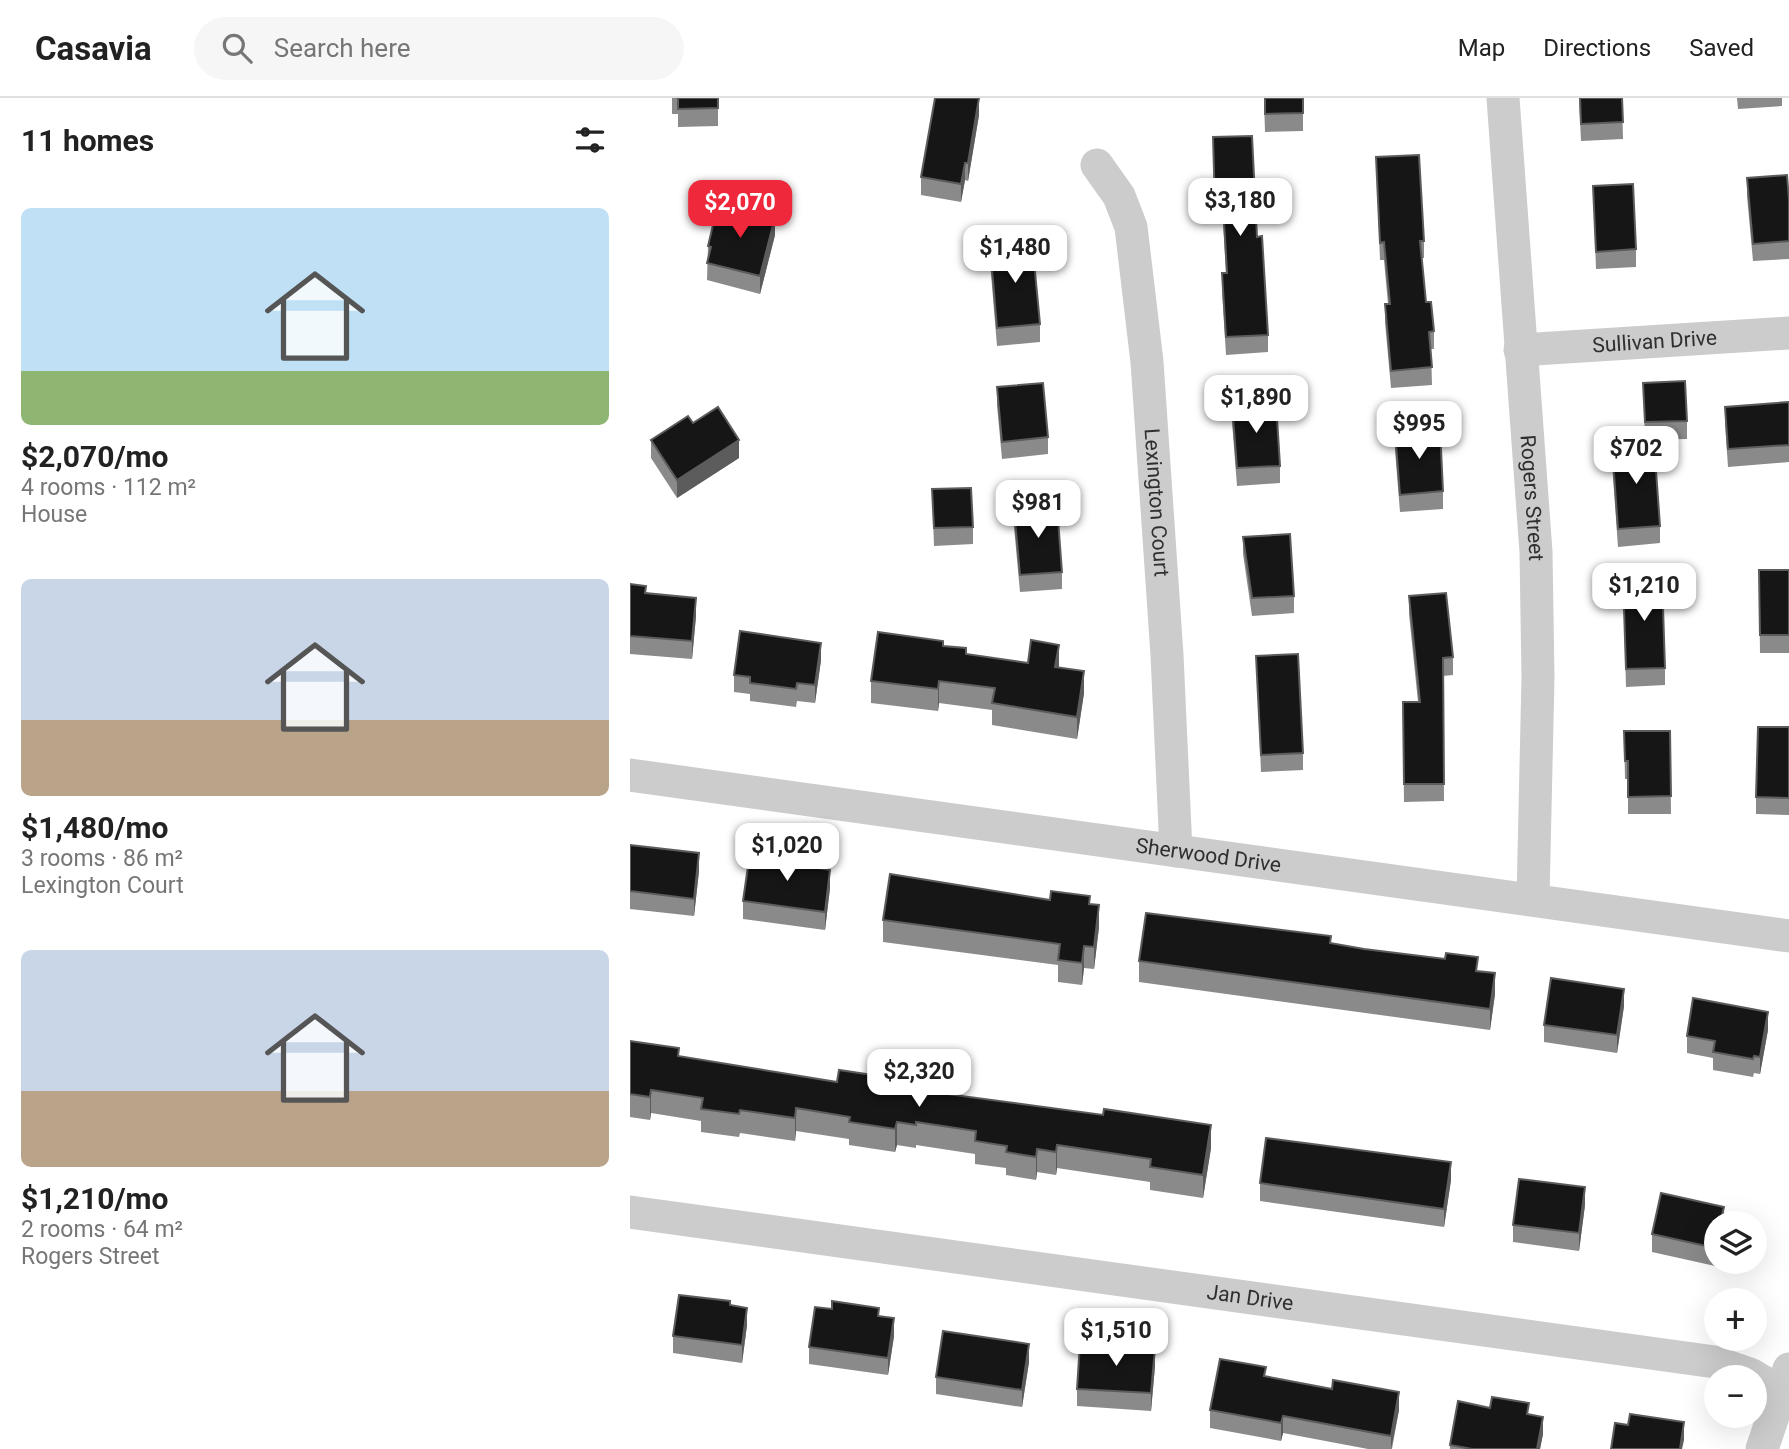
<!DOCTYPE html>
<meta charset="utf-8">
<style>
body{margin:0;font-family:Roboto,sans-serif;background:#f6f6f6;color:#222;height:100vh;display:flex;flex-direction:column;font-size:26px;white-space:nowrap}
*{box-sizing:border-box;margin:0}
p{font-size:23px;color:#767676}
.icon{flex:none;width:38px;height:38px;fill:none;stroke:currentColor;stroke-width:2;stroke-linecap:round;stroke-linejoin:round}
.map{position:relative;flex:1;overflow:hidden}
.sheet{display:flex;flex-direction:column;background:#fff;width:630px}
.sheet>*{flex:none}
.buttons{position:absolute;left:1074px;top:1113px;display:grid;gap:14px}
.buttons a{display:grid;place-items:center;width:63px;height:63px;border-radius:50%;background:#fff;box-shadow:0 7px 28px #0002;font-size:35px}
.price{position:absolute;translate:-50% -60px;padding:0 16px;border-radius:14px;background:#fff;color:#222;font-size:23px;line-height:46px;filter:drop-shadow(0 2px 4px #0008)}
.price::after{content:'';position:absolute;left:50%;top:42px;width:21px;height:16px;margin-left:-10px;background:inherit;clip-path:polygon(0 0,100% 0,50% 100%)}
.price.current{background:#f0283b;color:#fff}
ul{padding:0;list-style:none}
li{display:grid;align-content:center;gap:14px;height:371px;padding:0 21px}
li span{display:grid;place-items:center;height:217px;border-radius:10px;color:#555}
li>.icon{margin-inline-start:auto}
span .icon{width:126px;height:126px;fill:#fffc;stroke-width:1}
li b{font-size:30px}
h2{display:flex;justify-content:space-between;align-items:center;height:84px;padding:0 21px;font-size:30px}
header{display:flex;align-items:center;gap:42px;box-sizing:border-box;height:98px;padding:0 35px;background:#fff;border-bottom:2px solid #e0e0e0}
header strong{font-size:33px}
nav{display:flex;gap:38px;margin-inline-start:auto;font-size:24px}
.search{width:490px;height:63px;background:#f6f6f6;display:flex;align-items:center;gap:18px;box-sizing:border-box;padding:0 24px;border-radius:38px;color:#767676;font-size:26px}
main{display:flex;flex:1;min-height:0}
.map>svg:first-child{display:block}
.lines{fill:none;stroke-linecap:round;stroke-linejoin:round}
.street{stroke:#ccc;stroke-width:33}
.wall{fill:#8a8a8a}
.shaded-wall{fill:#5c5c5c}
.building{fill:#161616;stroke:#5c5c5c;stroke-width:2}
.labels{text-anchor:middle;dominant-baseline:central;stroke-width:7;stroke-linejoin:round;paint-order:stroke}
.street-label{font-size:21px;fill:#2f2f2f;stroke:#fff}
</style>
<header>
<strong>Casavia</strong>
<div class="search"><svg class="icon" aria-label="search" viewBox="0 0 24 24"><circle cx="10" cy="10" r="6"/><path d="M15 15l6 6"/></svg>Search here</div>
<nav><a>Map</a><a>Directions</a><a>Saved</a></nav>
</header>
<main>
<section class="sheet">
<h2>11 homes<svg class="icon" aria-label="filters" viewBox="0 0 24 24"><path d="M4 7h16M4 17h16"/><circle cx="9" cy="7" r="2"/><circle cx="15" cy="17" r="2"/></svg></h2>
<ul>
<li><span style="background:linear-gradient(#bfe0f5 75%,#8fb573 0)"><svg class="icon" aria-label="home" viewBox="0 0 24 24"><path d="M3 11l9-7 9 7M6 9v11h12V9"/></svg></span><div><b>$2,070/mo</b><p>4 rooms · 112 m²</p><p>House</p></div></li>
<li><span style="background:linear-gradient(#c9d6e8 65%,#b9a48a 0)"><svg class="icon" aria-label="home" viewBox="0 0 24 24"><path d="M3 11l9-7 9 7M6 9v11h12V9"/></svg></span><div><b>$1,480/mo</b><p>3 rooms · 86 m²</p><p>Lexington Court</p></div></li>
<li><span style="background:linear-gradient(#c9d6e8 65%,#b9a48a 0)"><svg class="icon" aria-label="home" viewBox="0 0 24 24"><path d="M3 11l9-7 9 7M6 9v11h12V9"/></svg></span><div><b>$1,210/mo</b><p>2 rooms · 64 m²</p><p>Rogers Street</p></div></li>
</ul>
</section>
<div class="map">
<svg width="1159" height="1351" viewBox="0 0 1159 1351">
<rect width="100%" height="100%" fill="#fff"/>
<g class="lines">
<!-- street -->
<g class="street">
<path id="s1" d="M 873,0 L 906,454 L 908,579 L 903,801"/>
<path id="s2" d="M 467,67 L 489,98 L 501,129 L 517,264 L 537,557 L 546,753"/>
<path id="s3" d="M 890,252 L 1159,235"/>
<path id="s4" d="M 0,677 L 1159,838"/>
<path id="s5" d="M 0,1114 L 1085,1264 L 1120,1276 L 1152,1295"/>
<path d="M 1132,1351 L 1159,1271"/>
</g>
</g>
<!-- wall -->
<g class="wall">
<path d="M 42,0 L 88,0 L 88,28 L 48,29 L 48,16 L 42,16 Z"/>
<path d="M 634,0 L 673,15 L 673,33 L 635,34 Z"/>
<path d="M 949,0 L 992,0 L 993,41 L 951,43 Z"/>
<path d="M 1107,0 L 1152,0 L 1152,8 L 1108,11 Z"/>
<path d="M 349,17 L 338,83 L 335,82 L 331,104 L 291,97 L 291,79 Z"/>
<path d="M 583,39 L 627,139 L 638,237 L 638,254 L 596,257 L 592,192 L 592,175 L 596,175 L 593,124 L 585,124 Z"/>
<path d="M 746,59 L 794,143 L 794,160 L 792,160 L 796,204 L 804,233 L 804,251 L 801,251 L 802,287 L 761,290 L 755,224 L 755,206 L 758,206 L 754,162 L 750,162 Z"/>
<path d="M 1117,80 L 1159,102 L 1159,161 L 1123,163 L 1117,98 Z"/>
<path d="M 963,88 L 1006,151 L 1006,169 L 966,171 Z"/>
<path d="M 145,137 L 130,196 L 77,182 L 78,148 Z"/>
<path d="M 360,147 L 410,226 L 410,244 L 367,248 L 360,164 Z"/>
<path d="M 1013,285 L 1057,323 L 1057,341 L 1015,342 Z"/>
<path d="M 367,289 L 418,339 L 418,356 L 372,361 L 367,307 Z"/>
<path d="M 1159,304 L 1159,364 L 1098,369 L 1095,326 L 1095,309 Z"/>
<path d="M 602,306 L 650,368 L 650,385 L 607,388 L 602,324 Z"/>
<path d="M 63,325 L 109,360 L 47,400 L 21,360 L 21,342 Z"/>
<path d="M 765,334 L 813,393 L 813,411 L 770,414 L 765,352 Z"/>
<path d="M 982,348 L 1030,428 L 1030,445 L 988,449 L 982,365 Z"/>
<path d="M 302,391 L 343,429 L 343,446 L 304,448 Z"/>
<path d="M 384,411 L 432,474 L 432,491 L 390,494 L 384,429 Z"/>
<path d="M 613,439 L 664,498 L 664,515 L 622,518 L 613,456 Z"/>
<path d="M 1129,472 L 1159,472 L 1159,555 L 1130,555 Z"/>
<path d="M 993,480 L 1035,570 L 1035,587 L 996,589 Z"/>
<path d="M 0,486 L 66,518 L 62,561 L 0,556 Z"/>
<path d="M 779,498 L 823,559 L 823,577 L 813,578 L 814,703 L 774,704 L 773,604 L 788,604 L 779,516 Z"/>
<path d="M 313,548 L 336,556 L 429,570 L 454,595 L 447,641 L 362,627 L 362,612 L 309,605 L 308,613 L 241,605 L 241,583 Z"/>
<path d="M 626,558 L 673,655 L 673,672 L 631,674 Z"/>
<path d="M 191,562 L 185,605 L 167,603 L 166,609 L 120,603 L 120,596 L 104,594 L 104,577 Z"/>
<path d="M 1159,629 L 1159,717 L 1126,716 L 1126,699 Z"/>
<path d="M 994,633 L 1040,633 L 1041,716 L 998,716 L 998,681 L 995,681 Z"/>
<path d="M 0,747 L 69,773 L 64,818 L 0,811 Z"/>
<path d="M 183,769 L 200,790 L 195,832 L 113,821 L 113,803 Z"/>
<path d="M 420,802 L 460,806 L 469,829 L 464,871 L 454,870 L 452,887 L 428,884 L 428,867 L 253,844 L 253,822 Z"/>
<path d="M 701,845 L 734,851 L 815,861 L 848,873 L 865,896 L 860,932 L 509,884 L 509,863 Z"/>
<path d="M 994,908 L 987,955 L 914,944 L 914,927 Z"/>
<path d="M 1138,932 L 1130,976 L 1124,975 L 1123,979 L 1083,972 L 1083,960 L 1057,955 L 1057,938 Z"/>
<path d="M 0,943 L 49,958 L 207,984 L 310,995 L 581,1050 L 573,1100 L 520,1092 L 520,1084 L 427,1070 L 426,1077 L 407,1074 L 406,1082 L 376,1077 L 376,1070 L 345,1066 L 345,1056 L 286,1047 L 286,1050 L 267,1047 L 265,1054 L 219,1047 L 219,1041 L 166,1033 L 165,1043 L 110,1035 L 109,1039 L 71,1034 L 71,1023 L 21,1015 L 20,1022 L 0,1019 Z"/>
<path d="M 821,1082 L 814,1129 L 630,1103 L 630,1085 Z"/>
<path d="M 955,1107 L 949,1153 L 883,1144 L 883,1127 Z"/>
<path d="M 1094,1125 L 1085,1168 L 1022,1154 L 1022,1136 Z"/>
<path d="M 100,1207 L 117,1227 L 112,1265 L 43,1255 L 43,1238 Z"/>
<path d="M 249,1218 L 264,1238 L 258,1277 L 179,1266 L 179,1249 Z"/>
<path d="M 399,1264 L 392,1309 L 306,1296 L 306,1279 Z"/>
<path d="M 525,1268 L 521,1313 L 447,1308 L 447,1291 Z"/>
<path d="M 636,1278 L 702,1291 L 769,1312 L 762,1351 L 738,1351 L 653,1335 L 651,1343 L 580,1330 L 580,1312 Z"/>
<path d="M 899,1316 L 913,1336 L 910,1351 L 820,1351 L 820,1347 Z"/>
</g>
<!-- shaded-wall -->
<g class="shaded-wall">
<path d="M 349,0 L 349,17 L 338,83 L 338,65 Z"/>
<path d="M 335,65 L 335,82 L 331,104 L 331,86 Z"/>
<path d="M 145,119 L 145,137 L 130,196 L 130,178 Z"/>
<path d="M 109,342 L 109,360 L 47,400 L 47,382 Z"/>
<path d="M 66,500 L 66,518 L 62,561 L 62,543 Z"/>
<path d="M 191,545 L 191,562 L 185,605 L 185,587 Z"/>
<path d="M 429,547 L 429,569 L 425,591 L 425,569 Z"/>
<path d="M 454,573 L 454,595 L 447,641 L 447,619 Z"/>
<path d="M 309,583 L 309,605 L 308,613 L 308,591 Z"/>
<path d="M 69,755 L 69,773 L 64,818 L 64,801 Z"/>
<path d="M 200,772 L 200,790 L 195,832 L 195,814 Z"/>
<path d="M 469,807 L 469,829 L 464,871 L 464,849 Z"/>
<path d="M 454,848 L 454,870 L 452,887 L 452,865 Z"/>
<path d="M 865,875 L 865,896 L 860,932 L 860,911 Z"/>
<path d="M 994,891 L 994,908 L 987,955 L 987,937 Z"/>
<path d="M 1138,914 L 1138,932 L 1130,976 L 1130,959 Z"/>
<path d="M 21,992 L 21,1015 L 20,1022 L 20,999 Z"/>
<path d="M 166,1010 L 166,1033 L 165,1043 L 165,1020 Z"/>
<path d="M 267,1024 L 267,1047 L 265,1054 L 265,1031 Z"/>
<path d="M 581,1027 L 581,1050 L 573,1100 L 573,1077 Z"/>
<path d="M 427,1047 L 427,1070 L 426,1077 L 426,1054 Z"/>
<path d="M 407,1051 L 407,1074 L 406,1082 L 406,1059 Z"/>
<path d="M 821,1064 L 821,1082 L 814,1129 L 814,1111 Z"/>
<path d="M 955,1089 L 955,1107 L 949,1153 L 949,1135 Z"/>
<path d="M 1094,1109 L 1094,1125 L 1090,1125 Z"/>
<path d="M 1087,1141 L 1087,1159 L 1085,1168 L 1085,1150 Z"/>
<path d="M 117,1210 L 117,1227 L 112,1265 L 112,1247 Z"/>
<path d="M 264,1220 L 264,1238 L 258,1277 L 258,1260 Z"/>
<path d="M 399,1246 L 399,1264 L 392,1309 L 392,1292 Z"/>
<path d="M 525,1250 L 525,1268 L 521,1313 L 521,1295 Z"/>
<path d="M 769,1294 L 769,1312 L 761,1351 L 761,1338 Z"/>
<path d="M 653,1318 L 653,1335 L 651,1343 L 651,1325 Z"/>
<path d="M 913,1319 L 913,1336 L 910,1351 L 907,1351 Z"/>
<path d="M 1054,1324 L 1054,1342 L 1052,1351 L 1050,1351 Z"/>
</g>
<!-- building -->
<g class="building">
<path d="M 48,0 L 88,0 L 88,10 L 48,11 Z"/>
<path d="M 305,0 L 349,0 L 338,65 L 335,65 L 331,86 L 291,79 Z"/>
<path d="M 635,0 L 673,0 L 673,15 L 635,16 Z"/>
<path d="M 950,0 L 992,0 L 993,24 L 951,26 Z"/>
<path d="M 622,38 L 627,139 L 632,138 L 638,237 L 596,239 L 592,175 L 597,175 L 593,106 L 585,107 L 583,39 Z"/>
<path d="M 789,57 L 794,143 L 790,143 L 796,204 L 801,204 L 804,233 L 799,234 L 802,269 L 761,273 L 755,206 L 760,206 L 754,144 L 750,145 L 746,59 Z"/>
<path d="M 1157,77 L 1159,102 L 1159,143 L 1123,146 L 1117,80 Z"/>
<path d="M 1003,86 L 1006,151 L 966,154 L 963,88 Z"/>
<path d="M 88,106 L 145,119 L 130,178 L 77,165 L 81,149 L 78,148 Z"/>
<path d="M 402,143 L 410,226 L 367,230 L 360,147 Z"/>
<path d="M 1055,283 L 1057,323 L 1015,324 L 1013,285 Z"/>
<path d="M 413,285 L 418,339 L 372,344 L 367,289 Z"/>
<path d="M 646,304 L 650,368 L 607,370 L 602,306 Z"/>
<path d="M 1159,304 L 1159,347 L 1098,351 L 1095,309 Z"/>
<path d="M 88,309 L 109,342 L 47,382 L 21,342 L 58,318 L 63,325 Z"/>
<path d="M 810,330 L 813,393 L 770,397 L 765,334 Z"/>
<path d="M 1024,345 L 1030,428 L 988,431 L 982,348 Z"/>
<path d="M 341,390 L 343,429 L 304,430 L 302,391 Z"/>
<path d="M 427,408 L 432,474 L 390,477 L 384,411 Z"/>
<path d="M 660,436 L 664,498 L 622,500 L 613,439 Z"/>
<path d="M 1129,472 L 1159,472 L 1159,537 L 1130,537 Z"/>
<path d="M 1032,479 L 1035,570 L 996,571 L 993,480 Z"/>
<path d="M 0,486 L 16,488 L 15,495 L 66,500 L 62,543 L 0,538 Z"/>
<path d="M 816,495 L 823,559 L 813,560 L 814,686 L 774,686 L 773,604 L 790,604 L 779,498 Z"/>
<path d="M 110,533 L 191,545 L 185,587 L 167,585 L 166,591 L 120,585 L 120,579 L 104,577 Z"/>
<path d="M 248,534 L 313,543 L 313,548 L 336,550 L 336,556 L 398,565 L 401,542 L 429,547 L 425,569 L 454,573 L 447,619 L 362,605 L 365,590 L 309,583 L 308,591 L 241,583 Z"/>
<path d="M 668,556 L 673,655 L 631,657 L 626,558 Z"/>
<path d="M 1128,629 L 1159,629 L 1159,700 L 1126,699 Z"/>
<path d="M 994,633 L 1040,633 L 1041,698 L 998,699 L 998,663 L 995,663 Z"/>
<path d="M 0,747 L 69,755 L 64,801 L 0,793 Z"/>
<path d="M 136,757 L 183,762 L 182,769 L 200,772 L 195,814 L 113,803 L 119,761 L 135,763 Z"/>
<path d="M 260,776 L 420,802 L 421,793 L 460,798 L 459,806 L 469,807 L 464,849 L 454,848 L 452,865 L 428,862 L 430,846 L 253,822 Z"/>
<path d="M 516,815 L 701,838 L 700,845 L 734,851 L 815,861 L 816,855 L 848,859 L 846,873 L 865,875 L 860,911 L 509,863 Z"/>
<path d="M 921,880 L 994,891 L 987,937 L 914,927 Z"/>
<path d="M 1063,900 L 1138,914 L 1130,959 L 1124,958 L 1123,961 L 1083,954 L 1085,943 L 1057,938 Z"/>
<path d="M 0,943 L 49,950 L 48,958 L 207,984 L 209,972 L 310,987 L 309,995 L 473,1017 L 474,1011 L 581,1027 L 573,1077 L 520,1069 L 521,1061 L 427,1047 L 426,1054 L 407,1051 L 406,1059 L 376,1054 L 377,1048 L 345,1043 L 346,1033 L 286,1024 L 286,1027 L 267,1024 L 265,1031 L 219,1024 L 220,1019 L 166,1010 L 165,1020 L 110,1012 L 109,1016 L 71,1011 L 73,1000 L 21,992 L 20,999 L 0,996 Z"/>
<path d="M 636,1040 L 821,1064 L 814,1111 L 630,1085 Z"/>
<path d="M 889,1081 L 955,1089 L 949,1135 L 883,1127 Z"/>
<path d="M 1031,1095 L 1094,1109 L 1090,1125 L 1087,1125 L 1087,1141 L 1085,1150 L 1022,1136 Z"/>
<path d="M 49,1197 L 100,1203 L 100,1207 L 117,1210 L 112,1247 L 43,1238 Z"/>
<path d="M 202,1203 L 249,1210 L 248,1218 L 264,1220 L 258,1260 L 179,1249 L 185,1209 L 202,1211 Z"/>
<path d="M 313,1233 L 399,1246 L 392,1292 L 306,1279 Z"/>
<path d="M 450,1245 L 525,1250 L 521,1295 L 447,1291 Z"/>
<path d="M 590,1261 L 636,1269 L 634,1278 L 702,1291 L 703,1282 L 769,1294 L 761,1338 L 653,1318 L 651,1325 L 580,1312 Z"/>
<path d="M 862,1299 L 899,1305 L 897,1316 L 913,1319 L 907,1351 L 842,1351 L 820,1347 L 828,1303 L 860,1310 Z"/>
<path d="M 1000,1316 L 1054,1324 L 1050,1351 L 981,1351 L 985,1325 L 998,1327 Z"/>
</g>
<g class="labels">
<!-- street labels -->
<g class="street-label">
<text stroke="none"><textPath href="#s3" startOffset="135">Sullivan Drive</textPath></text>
<text stroke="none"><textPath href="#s1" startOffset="401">Rogers Street</textPath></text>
<text stroke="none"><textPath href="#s2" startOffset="348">Lexington Court</textPath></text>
<text stroke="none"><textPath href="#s4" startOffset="584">Sherwood Drive</textPath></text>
<text stroke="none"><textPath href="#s5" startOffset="626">Jan Drive</textPath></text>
</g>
</g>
</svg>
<div class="buttons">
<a><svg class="icon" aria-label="layers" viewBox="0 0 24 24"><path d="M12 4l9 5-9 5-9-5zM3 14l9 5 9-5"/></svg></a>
<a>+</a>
<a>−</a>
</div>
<b class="price" style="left:610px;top:140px">$3,180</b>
<b class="price current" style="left:110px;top:142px">$2,070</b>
<b class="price" style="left:385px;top:187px">$1,480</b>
<b class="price" style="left:626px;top:337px">$1,890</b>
<b class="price" style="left:789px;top:363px">$995</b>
<b class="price" style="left:1006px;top:388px">$702</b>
<b class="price" style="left:408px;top:442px">$981</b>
<b class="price" style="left:1014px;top:525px">$1,210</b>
<b class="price" style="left:157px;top:785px">$1,020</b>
<b class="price" style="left:289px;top:1011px">$2,320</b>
<b class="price" style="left:486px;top:1270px">$1,510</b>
</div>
</main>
